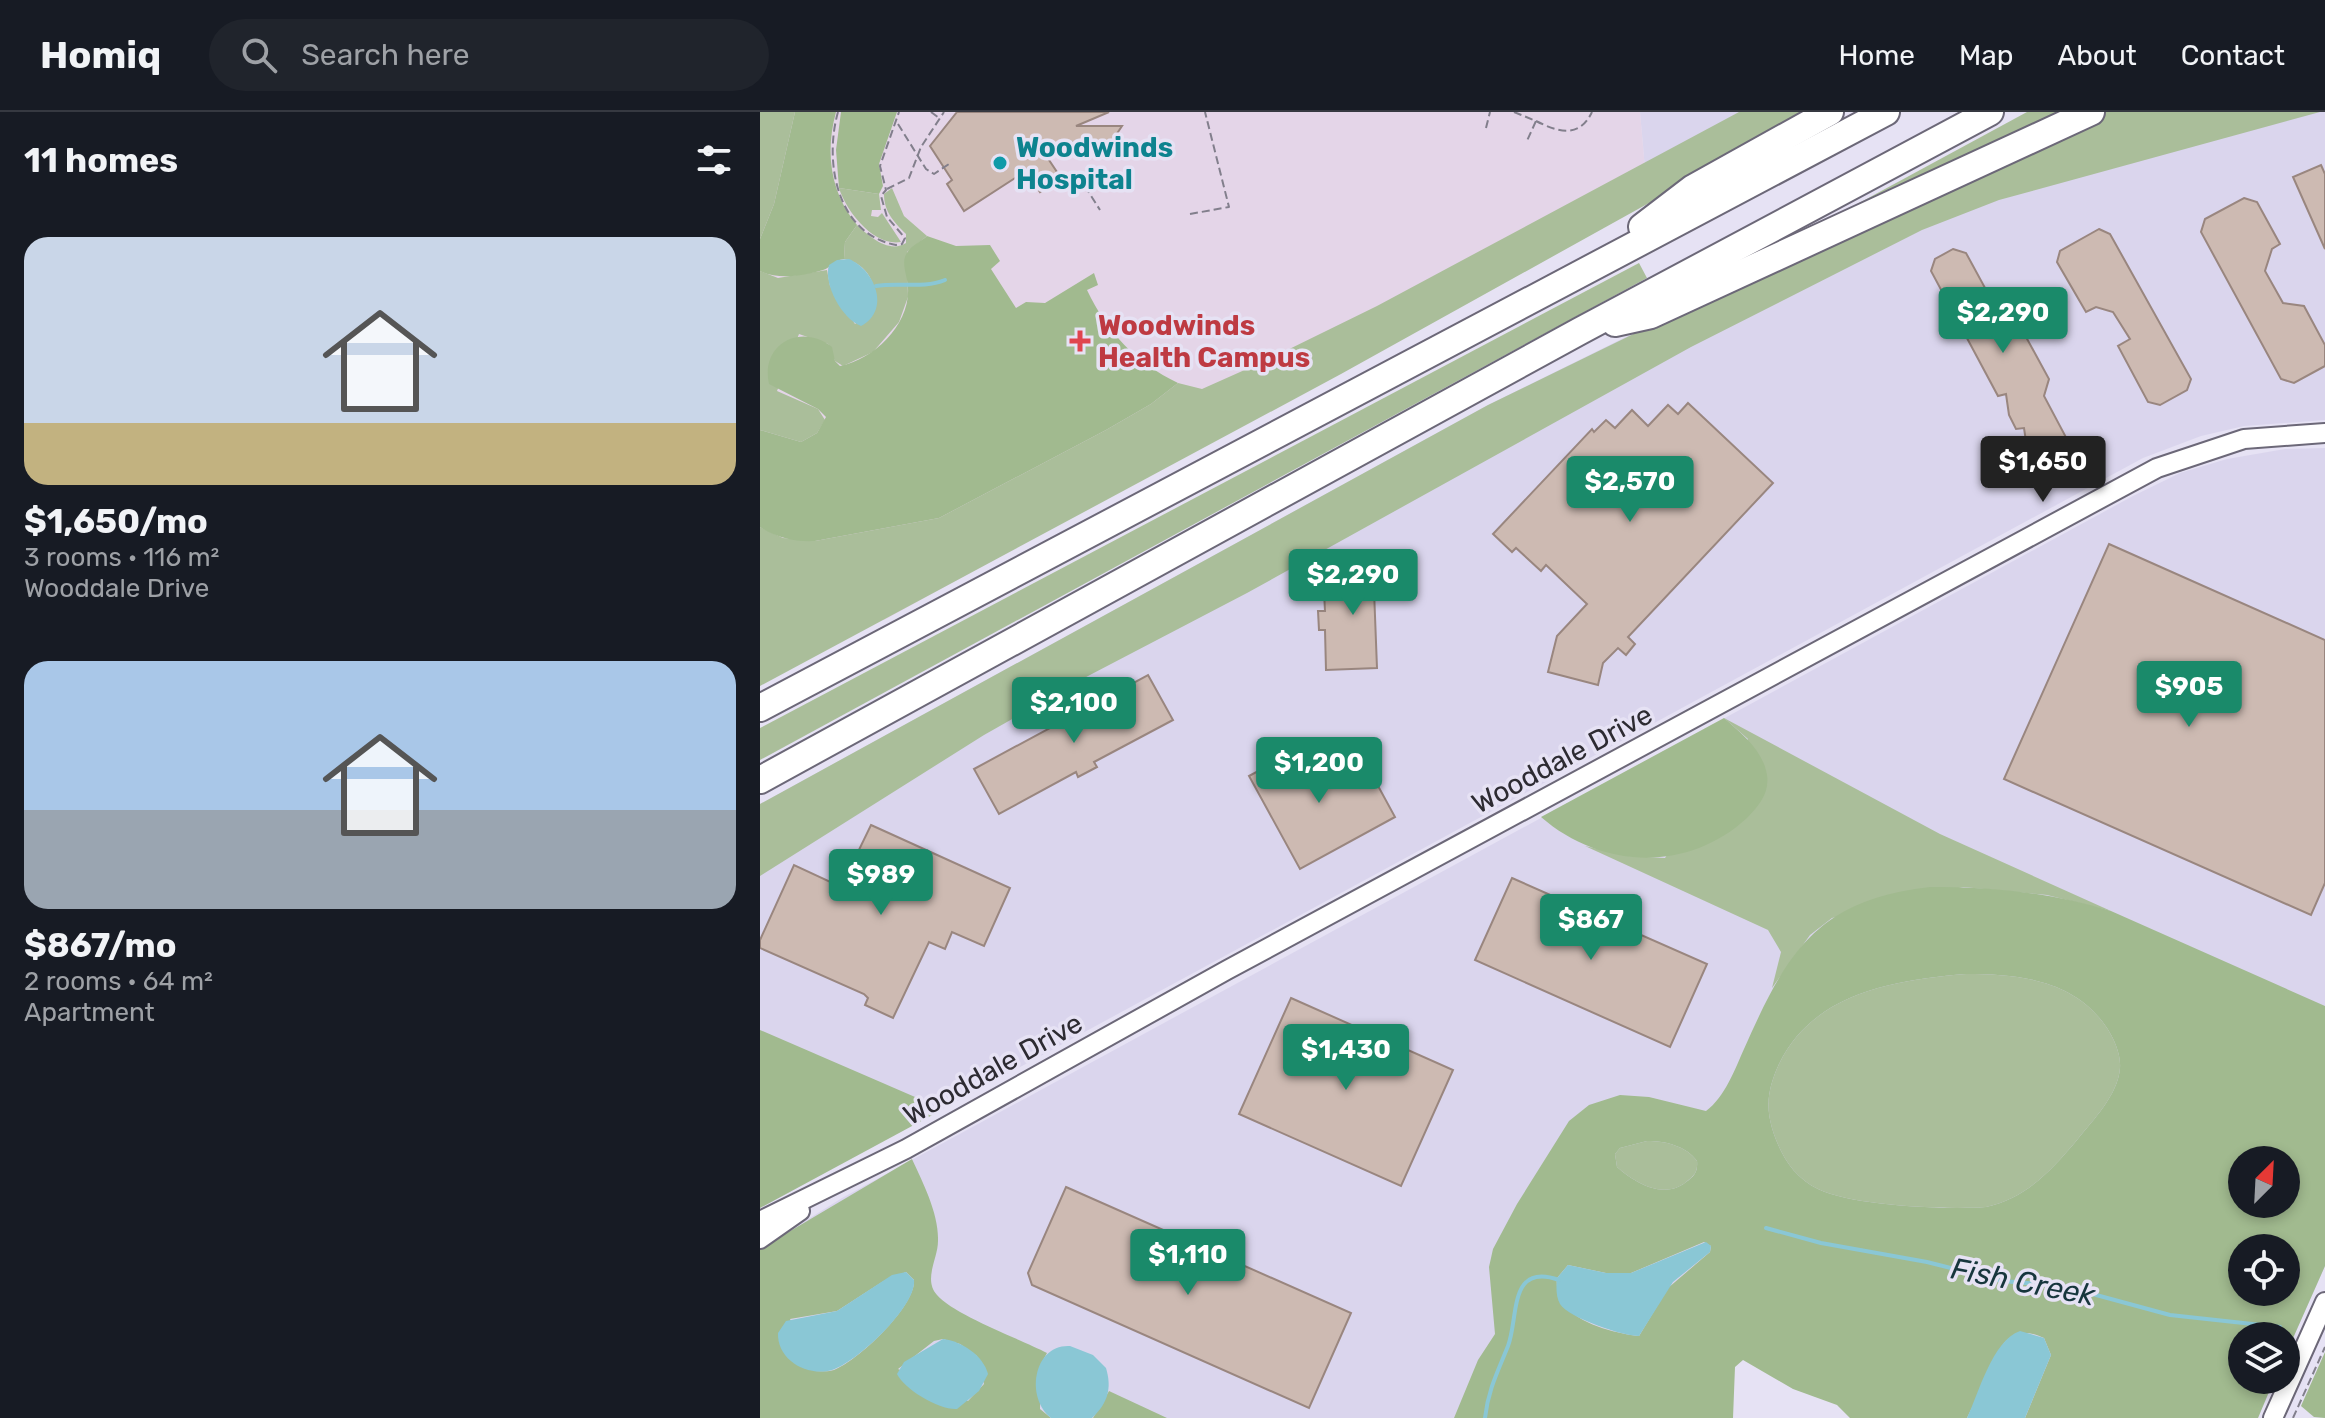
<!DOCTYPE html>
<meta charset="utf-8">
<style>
body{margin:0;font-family:Rubik,sans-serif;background:#20242c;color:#f1f3f6;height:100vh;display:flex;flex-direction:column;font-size:30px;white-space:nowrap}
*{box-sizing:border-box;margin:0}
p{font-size:26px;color:#9ea1a6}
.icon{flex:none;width:44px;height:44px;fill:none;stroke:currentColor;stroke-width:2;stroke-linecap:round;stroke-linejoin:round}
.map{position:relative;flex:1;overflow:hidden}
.side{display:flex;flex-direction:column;background:#171b24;width:760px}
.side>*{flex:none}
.needle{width:52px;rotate:24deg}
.tools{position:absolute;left:1468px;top:1034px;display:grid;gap:16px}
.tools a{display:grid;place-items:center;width:72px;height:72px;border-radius:50%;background:#171b24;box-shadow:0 4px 12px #0003;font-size:40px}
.price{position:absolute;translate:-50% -68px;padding:0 18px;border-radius:8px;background:#1a8a6a;color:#fff;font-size:26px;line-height:52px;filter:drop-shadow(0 2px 4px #0008)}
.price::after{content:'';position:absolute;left:50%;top:48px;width:24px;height:18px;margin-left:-12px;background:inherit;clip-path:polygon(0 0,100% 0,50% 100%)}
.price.on{background:#222;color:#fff}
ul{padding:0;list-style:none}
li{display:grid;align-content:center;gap:16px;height:424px;padding:0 24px}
li span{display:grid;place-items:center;height:248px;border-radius:24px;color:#555}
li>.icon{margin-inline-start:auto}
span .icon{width:144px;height:144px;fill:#fffc;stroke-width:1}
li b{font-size:34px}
h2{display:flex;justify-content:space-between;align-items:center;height:96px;padding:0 24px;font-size:34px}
header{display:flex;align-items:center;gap:48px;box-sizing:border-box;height:112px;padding:0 40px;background:#171b24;border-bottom:2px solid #363941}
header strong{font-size:38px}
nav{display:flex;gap:44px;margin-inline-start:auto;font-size:28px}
.search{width:560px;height:72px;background:#20242c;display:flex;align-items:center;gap:20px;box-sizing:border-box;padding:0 28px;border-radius:44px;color:#9ea1a6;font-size:30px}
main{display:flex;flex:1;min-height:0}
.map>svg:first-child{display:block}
.built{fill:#dad5ed;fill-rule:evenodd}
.medical{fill:#e4d5e8}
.green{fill:#aabe9a}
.forest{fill:#a1ba8f;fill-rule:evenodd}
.water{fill:#8ac7d5}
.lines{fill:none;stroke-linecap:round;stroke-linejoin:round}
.stream{stroke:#8ac7d5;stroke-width:4}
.building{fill:#cdbab2;stroke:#99867f;stroke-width:2}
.tertiary-casing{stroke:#6c6878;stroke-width:22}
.motorway-casing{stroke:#6c6878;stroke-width:30}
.path{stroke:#827f8c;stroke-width:2;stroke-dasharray:8 4;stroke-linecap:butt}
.tertiary{stroke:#fff;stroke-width:18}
.motorway{stroke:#fff;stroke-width:26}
.culture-dot{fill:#0f9aa8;stroke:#e6e2f4;stroke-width:3}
.health-dot{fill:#e0444e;stroke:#e6e2f4;stroke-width:3}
.labels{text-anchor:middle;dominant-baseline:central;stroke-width:7;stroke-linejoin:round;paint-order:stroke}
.culture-label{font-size:28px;font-weight:bold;fill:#0d838f;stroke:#e6e2f4;text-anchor:start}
.health-label{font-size:28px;font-weight:bold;fill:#be3a42;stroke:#e6e2f4;text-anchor:start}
.street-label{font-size:28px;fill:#2d2b32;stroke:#e6e2f4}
.water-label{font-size:30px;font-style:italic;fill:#17363d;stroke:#e6e2f4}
</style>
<header>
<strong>Homiq</strong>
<div class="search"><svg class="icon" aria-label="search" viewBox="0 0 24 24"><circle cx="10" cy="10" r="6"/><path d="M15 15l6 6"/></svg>Search here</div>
<nav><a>Home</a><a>Map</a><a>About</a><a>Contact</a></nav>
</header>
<main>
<section class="side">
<h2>11 homes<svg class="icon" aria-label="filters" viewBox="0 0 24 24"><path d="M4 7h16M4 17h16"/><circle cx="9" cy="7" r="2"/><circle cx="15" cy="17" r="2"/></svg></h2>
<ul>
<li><span style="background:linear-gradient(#c9d6e8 75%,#c2b280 0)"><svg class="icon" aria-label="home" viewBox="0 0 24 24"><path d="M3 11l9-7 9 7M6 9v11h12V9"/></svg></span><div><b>$1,650/mo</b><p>3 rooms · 116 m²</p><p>Wooddale Drive</p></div></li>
<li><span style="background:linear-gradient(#a9c7e8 60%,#9aa5b1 0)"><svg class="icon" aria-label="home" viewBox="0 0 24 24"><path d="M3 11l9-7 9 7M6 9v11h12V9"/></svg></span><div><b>$867/mo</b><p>2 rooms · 64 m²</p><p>Apartment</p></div></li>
</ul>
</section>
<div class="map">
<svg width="1565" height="1306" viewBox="0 0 1565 1306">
<rect width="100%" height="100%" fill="#e6e2f4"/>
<!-- built -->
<g class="built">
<path d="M 880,0 L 1053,0 L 888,91 Z"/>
<path d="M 1344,0 L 1565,0 L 1565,308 L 1484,314 L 1441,324 L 1383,346 L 0,1096 L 0,692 L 728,293 L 902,207 Z"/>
<path d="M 1565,336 L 1565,1154 L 1526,1242 L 1526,1224 L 1482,1224 L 1482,1268 L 1514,1268 L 1498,1306 L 1277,1306 L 991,1155 L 923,1306 L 0,1306 L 0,1137 L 82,1086 L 1373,384 L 1420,361 L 1467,347 L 1525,337 ZM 1482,1048 L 1526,1048 L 1526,1092 L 1482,1092 ZM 1482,1136 L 1526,1136 L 1526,1180 L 1482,1180 Z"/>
</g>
<!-- medical -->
<path class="medical" d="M 0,0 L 880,0 L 888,91 L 124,508 L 0,450 Z"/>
<!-- green -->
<g class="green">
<path d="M 0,0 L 35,0 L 14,92 L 0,127 Z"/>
<path d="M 979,0 L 1053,0 L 581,262 L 0,574 L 0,415 L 23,426 L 55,429 L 179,406 L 346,318 L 391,292 L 418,271 L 442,277 L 507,248 L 617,194 Z"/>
<path d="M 1267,0 L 1317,0 L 1077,103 Z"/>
<path d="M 1344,0 L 1560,0 L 1239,88 L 1162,118 L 931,235 L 487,481 L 328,564 L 224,623 L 0,764 L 0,692 L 728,293 L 1082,120 Z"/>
<path d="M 79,76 L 119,82 L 121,98 L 112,98 L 111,104 L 118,105 L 122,101 L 141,130 C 114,135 86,99 79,76 Z"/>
<path d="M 132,76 L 144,104 L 167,124 L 147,140 L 148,185 L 139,210 L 113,240 L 83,254 L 75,249 L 68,232 L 39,222 L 17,279 L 58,297 L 65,308 L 57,321 L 41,330 L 0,318 L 0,159 L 18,166 L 67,158 L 70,174 L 95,212 L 114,197 C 119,175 108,151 84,147 L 85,130 L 97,113 C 109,124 129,142 146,131 L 146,122 C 134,110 124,100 124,82 Z"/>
<path d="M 879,151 L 887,166 L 0,648 L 0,616 Z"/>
<path d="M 964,606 L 1180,722 L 1351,799 L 1287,783 L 1203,775 L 1072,806 L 1050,823 L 1012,876 L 1021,840 L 1008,818 L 825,734 L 868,744 L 905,746 L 988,627 Z"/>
<path d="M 1206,862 C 1260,862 1315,868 1347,916 C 1354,927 1361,942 1360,956 C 1358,983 1333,1008 1317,1028 C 1291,1059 1266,1086 1226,1095 C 1186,1098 1093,1094 1058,1077 C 1033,1065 1020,1042 1012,1016 C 1005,992 1009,974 1019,952 C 1054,880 1135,868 1206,862 Z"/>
<path d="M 887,1029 C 906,1029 926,1034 937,1049 C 938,1060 934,1064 926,1070 C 904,1088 875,1071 857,1055 L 855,1042 L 860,1036 Z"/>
</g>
<!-- forest -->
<g class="forest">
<path d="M 35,0 L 76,0 C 65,40 70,81 97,113 L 85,130 L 84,147 C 73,148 71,156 63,158 C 43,164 18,168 0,159 L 0,127 L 14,92 Z"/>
<path d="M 81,0 L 137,0 L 119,52 L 123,74 L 119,82 L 79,76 L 76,38 Z"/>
<path d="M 167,124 L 196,134 L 230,133 L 240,149 L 231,157 L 256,196 L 266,190 L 285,191 L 334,161 L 338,173 L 327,178 C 347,220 376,251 418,271 L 391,292 L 346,318 L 179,406 L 55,429 C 35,430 17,426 0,415 L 0,318 L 41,330 L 57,321 L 66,305 L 58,297 L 9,272 C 0,232 41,210 72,235 L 75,249 L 80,254 C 115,247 150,212 148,176 C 148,166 142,154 145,145 C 148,135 160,130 167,124 Z"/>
<path d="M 964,606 C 982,622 1003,638 1007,663 C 1010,681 998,695 987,706 C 927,761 841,757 781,705 Z"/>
<path d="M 1170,775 C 1232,774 1291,781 1351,799 L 1565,894 L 1565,1154 L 1526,1242 L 1526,1224 L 1482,1224 L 1482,1268 L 1514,1268 L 1498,1306 L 1265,1306 L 1291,1243 L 1284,1226 C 1270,1219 1255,1218 1244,1231 L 1207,1306 L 1090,1306 L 1077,1293 L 1033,1277 L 983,1248 L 975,1255 L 973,1306 L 694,1306 L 718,1248 L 735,1222 L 729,1155 L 733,1137 L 757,1092 L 809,1009 L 829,993 L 860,983 L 889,985 L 946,999 C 965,985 975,957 984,937 C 1027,840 1057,788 1170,775 ZM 1206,862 C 1260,862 1315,868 1347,916 C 1354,927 1361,942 1360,956 C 1358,983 1333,1008 1317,1028 C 1291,1059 1266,1086 1226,1095 C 1186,1098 1093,1094 1058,1077 C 1033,1065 1020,1042 1012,1016 C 1005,992 1009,974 1019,952 C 1054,880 1135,868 1206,862 ZM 887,1029 C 906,1029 926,1034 937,1049 C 938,1060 934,1064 926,1070 C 904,1088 875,1071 857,1055 L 855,1042 L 860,1036 ZM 1482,1048 L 1526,1048 L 1526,1092 L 1482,1092 ZM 944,1130 L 951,1134 L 950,1140 L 908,1176 L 879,1224 C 847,1220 793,1206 797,1166 L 808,1153 L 846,1161 L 871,1161 ZM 1482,1136 L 1526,1136 L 1526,1180 L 1482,1180 Z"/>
<path d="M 0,918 L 162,988 L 178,1000 L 0,1096 Z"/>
<path d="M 152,1047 C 163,1071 179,1102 178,1129 C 178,1147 163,1167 177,1183 C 194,1203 260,1227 287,1241 L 281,1252 L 280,1297 L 291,1306 L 0,1306 L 0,1137 ZM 146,1160 L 154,1168 C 156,1194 98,1249 74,1258 C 68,1260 62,1259 55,1259 L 30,1207 L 77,1199 L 122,1170 ZM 183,1227 L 200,1232 L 217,1244 L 224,1272 L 208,1289 L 138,1257 L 174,1229 Z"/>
<path d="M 1565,1240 L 1565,1306 L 1554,1305 L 1541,1294 Z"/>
<path d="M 349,1279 L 407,1306 L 333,1306 Z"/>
</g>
<!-- water -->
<g class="water">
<path d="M 89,147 C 115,158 131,198 101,214 C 82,207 63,172 69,153 L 77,148 Z"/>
<path d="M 946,1130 L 951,1134 L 950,1140 L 913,1170 L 879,1224 C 863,1224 809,1206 800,1192 C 796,1185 796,1175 797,1166 L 808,1153 L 846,1161 L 871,1161 Z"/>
<path d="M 146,1160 L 154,1168 C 157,1194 96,1251 72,1258 C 47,1265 17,1248 18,1221 L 26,1209 L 77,1199 L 132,1163 Z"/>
<path d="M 1260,1219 L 1284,1226 L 1291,1243 L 1265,1306 L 1207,1306 C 1219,1281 1232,1229 1260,1219 Z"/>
<path d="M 183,1227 C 201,1229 223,1243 228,1262 L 219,1279 L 197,1297 C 179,1298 145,1278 137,1262 L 144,1250 Z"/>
<path d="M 310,1234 L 333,1243 L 346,1256 C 352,1276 348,1291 332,1306 L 291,1306 C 265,1286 273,1232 310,1234 Z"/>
</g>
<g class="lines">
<!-- stream -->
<g class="stream">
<path d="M 116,174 C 139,170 163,177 185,168"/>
<path d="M 1006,1116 L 1061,1131 L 1167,1150 L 1242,1169 L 1303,1174 L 1410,1203 L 1520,1215"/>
<path d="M 725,1306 C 728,1278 738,1259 748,1234 C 759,1205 748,1150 799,1168"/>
</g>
</g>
<!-- building -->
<g class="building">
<path d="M 197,0 L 349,0 L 316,14 L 362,14 L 346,38 L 310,30 L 287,45 L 301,66 L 280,80 L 266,59 L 204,99 L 187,72 L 192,68 L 170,34 Z"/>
<path d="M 1561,53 L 1565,62 L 1565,137 L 1533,65 Z"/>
<path d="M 1484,86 L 1497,90 L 1520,132 L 1512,137 L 1505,159 L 1523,191 L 1544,194 L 1565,233 L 1565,254 L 1534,271 L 1521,267 L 1441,120 L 1445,107 Z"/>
<path d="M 1339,117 L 1350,122 L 1431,267 L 1427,278 L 1400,293 L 1388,290 L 1358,234 L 1370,227 L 1353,200 L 1336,195 L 1326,200 L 1297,150 L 1300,139 Z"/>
<path d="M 1193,137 L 1206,141 L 1231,187 L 1248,192 L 1289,267 L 1284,284 L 1309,331 L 1305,343 L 1286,353 L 1274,350 L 1267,336 L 1264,316 L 1256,317 L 1249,303 L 1246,282 L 1238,284 L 1171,159 L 1175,147 Z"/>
<path d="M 928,291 L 1013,371 L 868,525 L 875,532 L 866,543 L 858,536 L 843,551 L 838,573 L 788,560 L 797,524 L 827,492 L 786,453 L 781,459 L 756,436 L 752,440 L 733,422 L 832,317 L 834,320 L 846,308 L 855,316 L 872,298 L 888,314 L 908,293 L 918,302 Z"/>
<path d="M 1349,432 L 1565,528 L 1565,771 L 1551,803 L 1244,667 Z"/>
<path d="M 639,458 L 640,477 L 614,478 L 617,556 L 566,558 L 565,518 L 559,518 L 558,499 L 565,499 L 563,460 Z"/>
<path d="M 388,563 L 413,608 L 334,650 L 337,655 L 318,665 L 316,660 L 239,702 L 214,657 Z"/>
<path d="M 539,637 L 617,672 L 635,705 L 540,757 L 489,664 Z"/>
<path d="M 111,713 L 250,776 L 224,834 L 192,820 L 185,837 L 169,830 L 133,906 L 105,893 L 108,886 L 104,882 L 0,836 L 0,828 L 34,753 L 81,775 Z"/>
<path d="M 752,766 L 947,852 L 910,935 L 715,848 Z"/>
<path d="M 531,886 L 693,958 L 641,1074 L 479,1002 Z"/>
<path d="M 306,1075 L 591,1201 L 549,1296 L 272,1173 L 268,1161 Z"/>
</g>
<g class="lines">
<defs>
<g id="tertiary">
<path d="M 0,1109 L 146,1037 L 467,858 L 1397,356 L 1484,327 L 1565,321"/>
<path d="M 0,1127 L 40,1099"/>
<path d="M 1513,1306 L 1565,1190"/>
</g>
<g id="motorway">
<path d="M 882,115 L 933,76 L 1070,0"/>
<path d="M 855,211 L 891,203 L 1331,0"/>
<path d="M 0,596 L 1126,0"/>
<path d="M 0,668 L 820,219 L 1230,0"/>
</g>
</defs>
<!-- tertiary casing -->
<use href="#tertiary" class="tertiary-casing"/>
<!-- motorway casing -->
<use href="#motorway" class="motorway-casing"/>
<!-- path -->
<g class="path">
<path d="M 78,0 C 64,49 76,122 136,133 L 142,132 L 145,126 L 127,105 L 121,84 L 126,78 L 120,54 L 139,0"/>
<path d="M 171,0 L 179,6"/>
<path d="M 754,0 L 776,9 L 766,31"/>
<path d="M 776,9 C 798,20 819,27 832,0"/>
<path d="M 138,12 L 166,57 L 174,62 L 189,52"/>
<path d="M 726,16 L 730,0"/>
<path d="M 318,45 L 323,32"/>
<path d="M 333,76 L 328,79 L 340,98"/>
<path d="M 127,77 L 149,66 L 161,35 L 184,0"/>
<path d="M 430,102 L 469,95 L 445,0"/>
<path d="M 1533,1306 L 1565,1235"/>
</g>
<!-- tertiary -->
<use href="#tertiary" class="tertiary"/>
<!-- motorway -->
<use href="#motorway" class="motorway"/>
</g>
<!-- markers -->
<circle class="culture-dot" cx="240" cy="51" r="8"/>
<path class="health-dot" d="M316 217h8v8h8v8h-8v8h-8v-8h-8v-8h8z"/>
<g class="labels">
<!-- culture labels -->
<g class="culture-label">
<text x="256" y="35">Woodwinds<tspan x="256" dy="32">Hospital</tspan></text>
</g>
<!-- health labels -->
<g class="health-label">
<text x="338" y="213">Woodwinds<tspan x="338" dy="32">Health Campus</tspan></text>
</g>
<!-- street labels -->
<g class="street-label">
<text transform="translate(802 647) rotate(-28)">Wooddale Drive</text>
<text transform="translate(233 957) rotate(-29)">Wooddale Drive</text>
</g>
<!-- water labels -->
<g class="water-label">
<text transform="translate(1263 1170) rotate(11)">Fish Creek</text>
</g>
</g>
</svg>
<div class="tools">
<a><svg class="needle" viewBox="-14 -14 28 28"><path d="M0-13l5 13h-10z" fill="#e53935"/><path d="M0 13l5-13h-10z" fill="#9ea1a6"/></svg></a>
<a><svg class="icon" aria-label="locate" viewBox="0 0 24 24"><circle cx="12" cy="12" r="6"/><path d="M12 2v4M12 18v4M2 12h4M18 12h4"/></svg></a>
<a><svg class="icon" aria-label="layers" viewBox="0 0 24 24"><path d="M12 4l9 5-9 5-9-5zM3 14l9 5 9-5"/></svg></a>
</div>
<b class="price" style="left:1243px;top:243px">$2,290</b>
<b class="price on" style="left:1283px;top:392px">$1,650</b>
<b class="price" style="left:870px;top:412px">$2,570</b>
<b class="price" style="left:593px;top:505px">$2,290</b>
<b class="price" style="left:1429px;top:617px">$905</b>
<b class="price" style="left:314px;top:633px">$2,100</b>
<b class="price" style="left:559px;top:693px">$1,200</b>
<b class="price" style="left:121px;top:805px">$989</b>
<b class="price" style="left:831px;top:850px">$867</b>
<b class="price" style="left:586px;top:980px">$1,430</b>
<b class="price" style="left:428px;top:1185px">$1,110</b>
</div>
</main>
